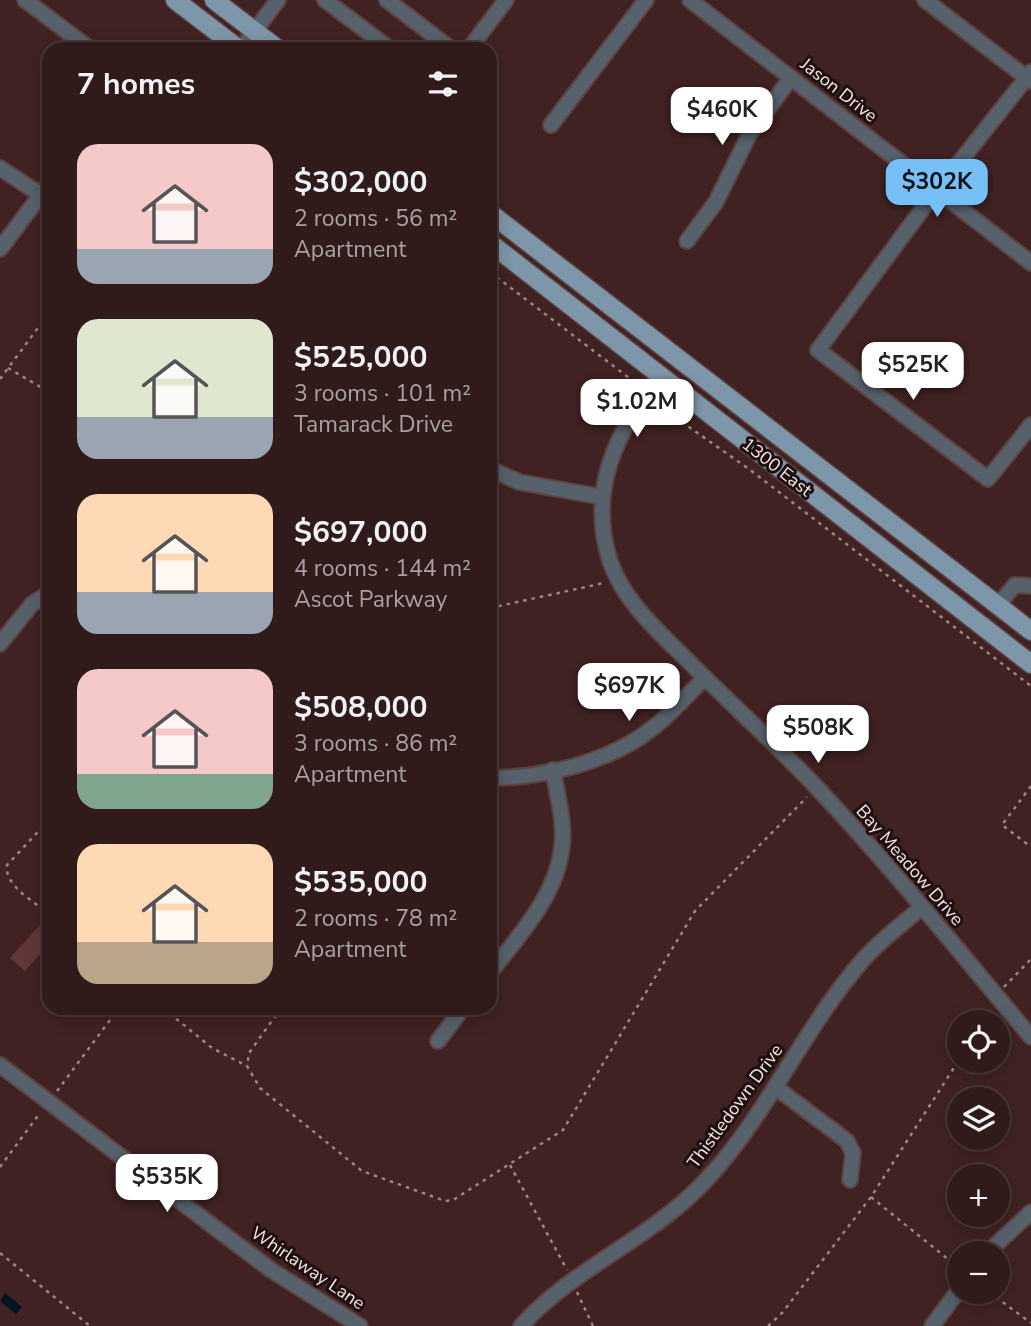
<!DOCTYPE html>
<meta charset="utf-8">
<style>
body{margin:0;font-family:"Nunito Sans",sans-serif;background:#382323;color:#f1f3f6;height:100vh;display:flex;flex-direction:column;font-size:26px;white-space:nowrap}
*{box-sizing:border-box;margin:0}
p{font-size:23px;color:#a8a1a2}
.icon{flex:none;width:38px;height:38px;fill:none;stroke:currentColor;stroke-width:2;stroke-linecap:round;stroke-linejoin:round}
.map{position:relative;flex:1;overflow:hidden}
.sheet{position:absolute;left:42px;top:42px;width:455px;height:973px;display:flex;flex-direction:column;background:#301a1a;border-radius:21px;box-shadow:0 4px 18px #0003,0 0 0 2px #4b3839}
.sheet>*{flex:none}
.controls{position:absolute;left:947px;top:1010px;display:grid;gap:14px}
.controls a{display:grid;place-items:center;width:63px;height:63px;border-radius:50%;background:#301a1a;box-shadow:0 4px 18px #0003,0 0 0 2px #4b3839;font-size:35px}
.price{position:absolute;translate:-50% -60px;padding:0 16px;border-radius:14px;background:#fff;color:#222;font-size:23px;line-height:46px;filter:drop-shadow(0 2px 4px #0008)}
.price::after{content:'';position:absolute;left:50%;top:42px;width:21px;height:16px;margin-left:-10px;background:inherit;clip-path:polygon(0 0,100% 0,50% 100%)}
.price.current{background:#76c0f7;color:#111}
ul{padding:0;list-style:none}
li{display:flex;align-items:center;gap:21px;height:175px;padding:0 35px}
li span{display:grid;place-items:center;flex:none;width:196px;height:140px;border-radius:21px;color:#555}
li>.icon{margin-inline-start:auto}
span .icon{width:84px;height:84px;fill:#fffc;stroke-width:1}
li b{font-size:30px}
h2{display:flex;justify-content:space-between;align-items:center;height:84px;padding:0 35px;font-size:30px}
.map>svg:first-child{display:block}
.green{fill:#613737}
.water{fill:#011422}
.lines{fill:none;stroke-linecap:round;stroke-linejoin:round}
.minor-casing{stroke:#5e4141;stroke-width:18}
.major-casing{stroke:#5e4141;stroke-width:21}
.path{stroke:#9f8585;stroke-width:2.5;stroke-dasharray:3.5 5;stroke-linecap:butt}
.minor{stroke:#56616b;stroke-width:14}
.major{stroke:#7e96a9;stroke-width:18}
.labels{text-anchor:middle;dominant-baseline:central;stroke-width:6;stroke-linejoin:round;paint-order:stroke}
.street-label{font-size:18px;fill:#fae5e4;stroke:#1d1010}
</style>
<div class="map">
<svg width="1031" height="1326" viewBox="0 0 1031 1326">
<rect width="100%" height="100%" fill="#402222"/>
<!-- green -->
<path class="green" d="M 39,926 L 49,935 L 49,944 L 25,971 L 10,958 Z"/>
<!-- water -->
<path class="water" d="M 5,1293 L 22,1307 L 16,1314 L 0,1301 Z"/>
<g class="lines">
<defs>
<g id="minor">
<path d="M 25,0 L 90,49"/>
<path d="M 325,0 L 390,49"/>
<path d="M 387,0 L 451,49"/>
<path d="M 690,0 L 1031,263"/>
<path d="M 925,0 L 1031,81"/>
<path d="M 241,49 L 278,0"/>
<path d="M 469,49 L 506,0"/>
<path d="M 1031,72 L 924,207 L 818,350 L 988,479 L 1031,425"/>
<path d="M 551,125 L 646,0"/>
<path d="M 0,168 L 41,195"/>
<path d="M 687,241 L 716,202 L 750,133 L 791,78"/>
<path d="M 0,249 L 49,184"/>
<path d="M 659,375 C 617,431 587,490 610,561 C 624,602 658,631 688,661 C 731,704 778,746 820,791 C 894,870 961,954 1031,1037"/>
<path d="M 490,469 L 519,482 L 602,497"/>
<path d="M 997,606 L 1015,585 L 1031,586"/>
<path d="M 0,644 L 32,604 L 49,593"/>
<path d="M 490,778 C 544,778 611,762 654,727 C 672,713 688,694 705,678"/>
<path d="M 490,973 C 519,935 557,896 562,846 C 565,821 557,795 553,770"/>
<path d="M 438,1041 L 463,1008"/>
<path d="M 0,1065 L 271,1270 L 360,1326"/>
<path d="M 775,1087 L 847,1141 L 853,1153 L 850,1180"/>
<path d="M 987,1253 L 1031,1212"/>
<path d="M 521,1326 C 575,1266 654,1238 708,1178 C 768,1113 804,1028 862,961 C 879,941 901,925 921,908"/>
<path d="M 932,1326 L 959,1290"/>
</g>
<g id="major">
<path d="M 175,0 L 239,49"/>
<path d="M 214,0 L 278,49"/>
<path d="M 490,213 L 1031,631"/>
<path d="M 490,243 L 1031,664"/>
</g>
</defs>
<!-- minor casing -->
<use href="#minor" class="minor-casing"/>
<!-- major casing -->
<use href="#major" class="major-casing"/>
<!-- path -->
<g class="path">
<path d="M 490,272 L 637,384"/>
<path d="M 8,368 L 49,392"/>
<path d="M 0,379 L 49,313"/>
<path d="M 657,398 L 689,427 L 749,469 L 1031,686"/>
<path d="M 490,608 L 604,583"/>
<path d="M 1031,786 L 1002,825 L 1031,847"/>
<path d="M 49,820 L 7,865 C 4,886 35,902 49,914"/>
<path d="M 1004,987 L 1031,959"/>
<path d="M 163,1008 L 212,1048 L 247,1066"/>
<path d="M 281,1008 L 249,1053 L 247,1066 L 260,1088 L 362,1171 L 445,1201 L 453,1200 L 563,1130 L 695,911 L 807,797"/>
<path d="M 983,1022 L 991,1011"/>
<path d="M 57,1091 L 119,1008"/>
<path d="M 510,1165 L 567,1270"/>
<path d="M 0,1167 L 40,1113"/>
<path d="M 871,1197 L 959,1268"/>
<path d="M 0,1253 L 90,1326"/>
<path d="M 577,1292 L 593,1326"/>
<path d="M 989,1292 L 1031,1323"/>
<path d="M 768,1326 L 782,1313 L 871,1197 L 959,1060"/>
</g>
<!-- minor -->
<use href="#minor" class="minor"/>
<!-- major -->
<use href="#major" class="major"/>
</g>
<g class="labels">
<!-- street labels -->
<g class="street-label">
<text transform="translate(839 90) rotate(38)">Jason Drive</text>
<text transform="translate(777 467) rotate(38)">1300 East</text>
<text transform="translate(910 865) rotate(49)">Bay Meadow Drive</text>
<text transform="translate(735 1106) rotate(-54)">Thistledown Drive</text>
<text transform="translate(308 1268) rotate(34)">Whirlaway Lane</text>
</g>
</g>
</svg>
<div class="controls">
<a><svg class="icon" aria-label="locate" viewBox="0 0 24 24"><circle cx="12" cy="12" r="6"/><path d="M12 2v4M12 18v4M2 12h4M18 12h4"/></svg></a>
<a><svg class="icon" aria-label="layers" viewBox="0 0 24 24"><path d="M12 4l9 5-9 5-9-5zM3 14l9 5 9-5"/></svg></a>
<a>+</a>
<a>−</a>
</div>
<b class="price" style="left:722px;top:147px">$460K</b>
<b class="price current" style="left:937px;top:219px">$302K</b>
<b class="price" style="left:913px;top:402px">$525K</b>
<b class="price" style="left:637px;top:439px">$1.02M</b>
<b class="price" style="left:629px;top:723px">$697K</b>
<b class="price" style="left:818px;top:765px">$508K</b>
<b class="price" style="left:167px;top:1214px">$535K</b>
<section class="sheet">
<h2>7 homes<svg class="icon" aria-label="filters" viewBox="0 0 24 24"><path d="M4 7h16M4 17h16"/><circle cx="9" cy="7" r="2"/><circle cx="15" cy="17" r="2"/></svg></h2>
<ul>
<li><span style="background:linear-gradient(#f6c9c9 75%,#9aa5b1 0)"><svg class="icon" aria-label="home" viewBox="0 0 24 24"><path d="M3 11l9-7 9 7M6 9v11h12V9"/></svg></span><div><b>$302,000</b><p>2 rooms · 56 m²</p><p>Apartment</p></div></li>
<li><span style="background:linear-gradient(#dfe7d0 70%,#9aa5b1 0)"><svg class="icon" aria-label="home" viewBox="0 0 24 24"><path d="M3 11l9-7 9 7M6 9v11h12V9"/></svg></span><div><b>$525,000</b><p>3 rooms · 101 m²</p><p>Tamarack Drive</p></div></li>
<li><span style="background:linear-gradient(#ffd9b3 70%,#9aa5b1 0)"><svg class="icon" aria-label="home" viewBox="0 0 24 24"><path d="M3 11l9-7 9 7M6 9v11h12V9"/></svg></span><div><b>$697,000</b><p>4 rooms · 144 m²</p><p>Ascot Parkway</p></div></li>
<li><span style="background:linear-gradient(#f6c9c9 75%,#7fa58c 0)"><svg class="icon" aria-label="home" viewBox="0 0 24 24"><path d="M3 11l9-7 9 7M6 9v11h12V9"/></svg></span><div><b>$508,000</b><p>3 rooms · 86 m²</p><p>Apartment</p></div></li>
<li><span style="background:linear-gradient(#ffd9b3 70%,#b9a48a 0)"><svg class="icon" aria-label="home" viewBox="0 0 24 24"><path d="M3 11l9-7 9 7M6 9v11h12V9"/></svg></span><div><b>$535,000</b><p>2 rooms · 78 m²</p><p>Apartment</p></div></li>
</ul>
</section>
</div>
